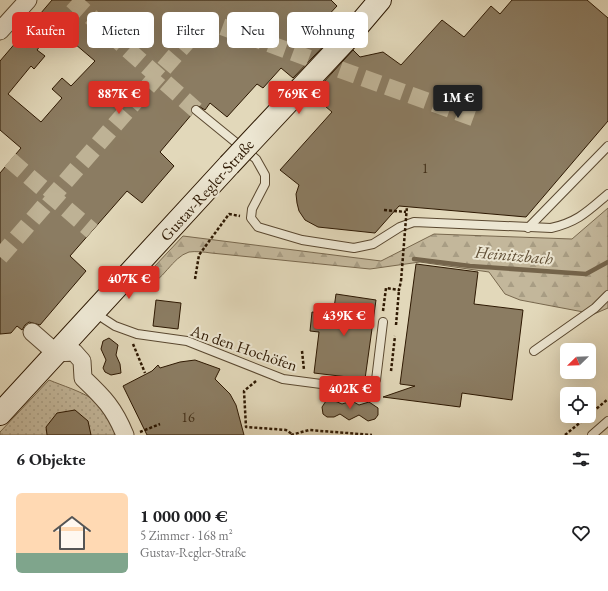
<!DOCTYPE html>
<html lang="de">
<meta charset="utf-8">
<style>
body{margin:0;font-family:"EB Garamond",serif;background:#f6f6f6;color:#202124;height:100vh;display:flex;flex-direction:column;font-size:15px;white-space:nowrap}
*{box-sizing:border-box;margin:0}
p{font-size:13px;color:#757577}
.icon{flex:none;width:22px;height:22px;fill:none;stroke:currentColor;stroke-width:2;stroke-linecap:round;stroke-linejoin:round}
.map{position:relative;height:435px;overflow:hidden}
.panel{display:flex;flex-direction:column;background:#fff;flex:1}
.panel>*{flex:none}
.guide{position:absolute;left:12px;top:12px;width:400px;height:36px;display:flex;gap:8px}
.needle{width:26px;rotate:247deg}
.tools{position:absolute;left:560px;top:343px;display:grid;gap:8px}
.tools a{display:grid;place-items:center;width:36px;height:36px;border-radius:6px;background:#fff;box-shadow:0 4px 16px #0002;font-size:20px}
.price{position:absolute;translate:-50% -34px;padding:0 9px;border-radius:4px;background:#d93025;color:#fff;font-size:13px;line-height:26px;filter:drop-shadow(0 1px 2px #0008)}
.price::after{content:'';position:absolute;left:50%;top:24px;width:12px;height:9px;margin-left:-6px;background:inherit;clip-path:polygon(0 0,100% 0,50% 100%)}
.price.selected{background:#222;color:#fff}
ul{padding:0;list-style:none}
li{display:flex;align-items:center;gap:12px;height:100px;padding:0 16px}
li+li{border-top:1px solid #e0e0e0}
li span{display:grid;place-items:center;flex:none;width:112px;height:80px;border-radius:6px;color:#555}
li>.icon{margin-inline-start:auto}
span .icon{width:48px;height:48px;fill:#fffc;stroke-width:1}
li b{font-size:17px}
h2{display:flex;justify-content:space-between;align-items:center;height:48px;padding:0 16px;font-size:17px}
.pill{padding:0 14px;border-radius:6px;background:#fff;box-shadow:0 4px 16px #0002;font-size:14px;line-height:36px}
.pill.selected{background:#d93025;color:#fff}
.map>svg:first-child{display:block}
.grass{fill:url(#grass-dots);stroke:#78684e}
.forest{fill:url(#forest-firs);stroke:#78684e}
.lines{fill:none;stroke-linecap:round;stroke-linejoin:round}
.stream{stroke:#74644b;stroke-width:4.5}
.building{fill:#8b7c62;stroke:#2d1802;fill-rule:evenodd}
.street-tunnel{stroke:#beb295;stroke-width:17;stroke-dasharray:17 8;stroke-linecap:butt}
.lane-casing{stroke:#5a4830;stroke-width:10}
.street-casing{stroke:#5a4830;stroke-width:19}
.secondary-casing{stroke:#2d1802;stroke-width:24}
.path{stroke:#2d1802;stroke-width:2.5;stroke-dasharray:3 2;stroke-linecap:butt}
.lane{stroke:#ece6d2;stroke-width:8}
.street{stroke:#ece6d2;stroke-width:17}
.secondary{stroke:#ece6d2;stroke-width:22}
.secondary-bridge-casing{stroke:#2d1802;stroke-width:24;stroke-linecap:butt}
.path-bridge{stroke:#2d1802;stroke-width:2.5;stroke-dasharray:3 2;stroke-linecap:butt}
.secondary-bridge{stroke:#ece6d2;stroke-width:22}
.labels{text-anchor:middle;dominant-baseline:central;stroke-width:4;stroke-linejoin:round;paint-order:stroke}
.number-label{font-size:14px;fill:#44311a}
.street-label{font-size:16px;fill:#2d1802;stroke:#ece6d2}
.water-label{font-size:17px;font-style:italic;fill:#5d4b32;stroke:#ece6d2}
</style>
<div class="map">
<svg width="608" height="435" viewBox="0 0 608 435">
<defs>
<pattern id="grass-dots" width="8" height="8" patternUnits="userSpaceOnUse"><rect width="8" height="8" fill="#c3b79b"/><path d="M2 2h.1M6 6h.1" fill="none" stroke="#a89d84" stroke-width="1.8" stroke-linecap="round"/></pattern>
<pattern id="forest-firs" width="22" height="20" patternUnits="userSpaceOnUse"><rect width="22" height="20" fill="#c3b79b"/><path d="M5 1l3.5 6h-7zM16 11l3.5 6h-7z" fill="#a89d84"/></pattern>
</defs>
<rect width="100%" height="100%" fill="#e2d8ba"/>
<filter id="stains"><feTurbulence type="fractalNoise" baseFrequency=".005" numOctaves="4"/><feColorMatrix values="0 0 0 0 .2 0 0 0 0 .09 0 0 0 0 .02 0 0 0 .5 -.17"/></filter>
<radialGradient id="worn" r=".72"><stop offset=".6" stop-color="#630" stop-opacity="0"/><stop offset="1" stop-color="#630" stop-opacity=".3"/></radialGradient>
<!-- grass -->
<path class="grass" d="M 49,380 C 78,392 110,398 115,435 L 0,435 L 0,432 Z"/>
<!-- forest -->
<path class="forest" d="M 608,208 L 608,308 L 594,314 L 520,300 L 505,294 L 489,272 L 420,262 L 370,269 L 211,253 C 205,252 195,251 189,252 C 172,257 163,282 145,287 L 140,282 L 183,236 L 381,261 L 434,234 L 572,239 Z"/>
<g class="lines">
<!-- stream -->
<path class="stream" d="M 414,259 L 470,266 L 586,274 L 608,262"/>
</g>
<!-- building -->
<g class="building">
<path d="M 52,0 L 331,0 L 337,6 L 322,22 L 335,34 L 293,78 L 281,68 L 263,88 L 257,84 L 227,117 L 210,103 L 205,110 L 197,105 L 192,106 L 191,110 L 192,114 L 160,152 L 174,166 L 142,203 L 127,191 L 70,256 L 86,271 L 40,325 L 29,322 L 25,325 L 22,330 L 17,326 L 11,333 L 0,334 L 0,173 L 21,148 L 0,130 L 0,61 ZM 55,27 L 95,61 L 71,86 L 62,78 L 52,89 L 62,98 L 41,122 L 8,94 L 31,66 L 34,69 L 45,56 L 37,50 Z"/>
<path d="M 512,0 L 587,0 L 608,18 L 608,121 L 526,217 L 399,206 L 375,233 L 318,227 L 305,220 L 299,211 L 297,203 L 296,194 L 299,185 L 280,170 L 332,112 L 312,95 L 353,50 L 360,57 L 383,52 L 401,65 L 442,20 L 464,37 L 491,6 L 500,14 Z"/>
<path d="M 416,264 L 478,272 L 474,304 L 523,310 L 512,400 L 462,393 L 460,407 L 383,397 L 415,386 L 400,384 Z"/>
<path d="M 336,294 L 376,300 L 365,379 L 314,373 L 319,332 L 310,331 L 312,312 L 333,315 Z"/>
<path d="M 156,300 L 181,303 L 178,329 L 153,326 Z"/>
<path d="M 109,338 L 118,345 L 116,355 L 120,364 L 121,373 L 111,375 L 105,372 L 103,368 L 106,360 L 101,349 L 103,341 Z"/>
<path d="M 195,360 L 220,369 L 215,379 L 230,394 L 236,405 L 244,435 L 147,435 L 123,386 L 152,371 L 158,365 L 160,368 L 180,362 Z"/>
<path d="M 330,399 L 342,404 L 352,401 L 359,405 L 369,402 L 378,408 L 378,415 L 375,419 L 368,421 L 359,415 L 349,420 L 340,414 L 334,417 L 327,417 L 323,414 L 322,407 L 326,401 Z"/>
<path d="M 75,410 L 88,421 L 91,435 L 47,435 L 46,427 L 57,413 Z"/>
</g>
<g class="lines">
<!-- street-tunnel -->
<g class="street-tunnel">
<path d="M 72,0 L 196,110"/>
<path d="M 10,160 L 92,231"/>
<path d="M 0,257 L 192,36 L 220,26 L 477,119"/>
</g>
<defs>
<g id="lane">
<path d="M 196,110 L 256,159 L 265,175 L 265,184 L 252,209 L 251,218 L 258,227 L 302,240 L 354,248 L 373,244 L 400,227 L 414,222 L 551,228 C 578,222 588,211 608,194"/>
<path d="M 528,228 L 608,146"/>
<path d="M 95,313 L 115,326 L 137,334 L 187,341 L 283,379 L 359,389 L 370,386 L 376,380 L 383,322"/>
<path d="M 534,351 L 595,308 L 608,295"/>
<path d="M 592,435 L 608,421"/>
</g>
<g id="street">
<path d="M 0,31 L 28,0"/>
<path d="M 32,332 L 56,353 L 74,352 L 82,361 L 83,378 C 104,398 114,408 125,435"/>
</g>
<g id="secondary">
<path d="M 346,40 L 380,0"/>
<path d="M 0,414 L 229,165"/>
</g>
</defs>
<!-- lane casing -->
<use href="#lane" class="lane-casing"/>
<!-- street casing -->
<use href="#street" class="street-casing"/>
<!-- secondary casing -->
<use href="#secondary" class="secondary-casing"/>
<!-- path -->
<g class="path">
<path d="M 384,210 L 406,212"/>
<path d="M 195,279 L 199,255 L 229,214 L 240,216"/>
<path d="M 383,311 L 386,288 L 399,290 L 401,281"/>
<path d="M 396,325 L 399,290"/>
<path d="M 133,344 L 145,373"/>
<path d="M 302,351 L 304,370"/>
<path d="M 391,371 L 395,336"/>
<path d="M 256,381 L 244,391 L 246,427 L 286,430 L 292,434"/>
<path d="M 589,415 L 608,399"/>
<path d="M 140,432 L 160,424"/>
<path d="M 291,435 L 309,430 L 372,435"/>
<path d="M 565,435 L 588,416"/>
</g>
<!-- lane -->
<use href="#lane" class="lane"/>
<!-- street -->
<use href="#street" class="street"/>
<!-- secondary -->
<use href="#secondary" class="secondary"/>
<defs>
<path id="secondary-bridge" d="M 229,165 L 346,40"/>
</defs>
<!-- secondary-bridge casing -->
<use href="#secondary-bridge" class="secondary-bridge-casing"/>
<!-- path-bridge -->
<path class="path-bridge" d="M 401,281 L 407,206"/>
<!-- secondary-bridge -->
<use href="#secondary-bridge" class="secondary-bridge"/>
</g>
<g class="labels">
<!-- number labels -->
<g class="number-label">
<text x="425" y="168">1</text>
<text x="188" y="417">16</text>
</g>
<!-- street labels -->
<g class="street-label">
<text transform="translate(207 190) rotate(-48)">Gustav-Regler-Straße</text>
<text transform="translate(244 348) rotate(19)">An den Hochöfen</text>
</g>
<!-- water labels -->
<g class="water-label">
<text transform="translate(514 255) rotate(5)">Heinitzbach</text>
</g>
</g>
<rect width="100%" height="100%" filter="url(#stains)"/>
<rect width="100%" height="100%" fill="url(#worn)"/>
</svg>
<div class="tools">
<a><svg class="needle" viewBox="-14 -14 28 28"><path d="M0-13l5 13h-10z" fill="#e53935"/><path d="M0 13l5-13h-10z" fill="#757577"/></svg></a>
<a><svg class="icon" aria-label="locate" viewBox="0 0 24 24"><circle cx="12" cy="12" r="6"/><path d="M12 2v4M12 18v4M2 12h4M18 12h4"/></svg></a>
</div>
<b class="price" style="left:119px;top:115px">887K €</b>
<b class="price" style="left:299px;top:115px">769K €</b>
<b class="price selected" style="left:458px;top:119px">1M €</b>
<b class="price" style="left:129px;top:300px">407K €</b>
<b class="price" style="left:344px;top:337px">439K €</b>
<b class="price" style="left:350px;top:410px">402K €</b>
<div class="guide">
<a class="pill selected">Kaufen</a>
<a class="pill">Mieten</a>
<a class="pill">Filter</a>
<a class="pill">Neu</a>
<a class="pill">Wohnung</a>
</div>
</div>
<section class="panel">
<h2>6 Objekte<svg class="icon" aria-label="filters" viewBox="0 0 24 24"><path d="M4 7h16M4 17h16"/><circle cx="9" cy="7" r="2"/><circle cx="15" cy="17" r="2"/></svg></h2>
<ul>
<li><span style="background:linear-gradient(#ffd9b3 75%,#7fa58c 0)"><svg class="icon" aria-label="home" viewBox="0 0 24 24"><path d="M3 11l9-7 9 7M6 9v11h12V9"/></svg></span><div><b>1 000 000 €</b><p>5 Zimmer · 168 m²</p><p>Gustav-Regler-Straße</p></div><svg class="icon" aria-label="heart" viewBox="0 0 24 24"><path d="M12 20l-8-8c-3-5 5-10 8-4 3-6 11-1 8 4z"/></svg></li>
</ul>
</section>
